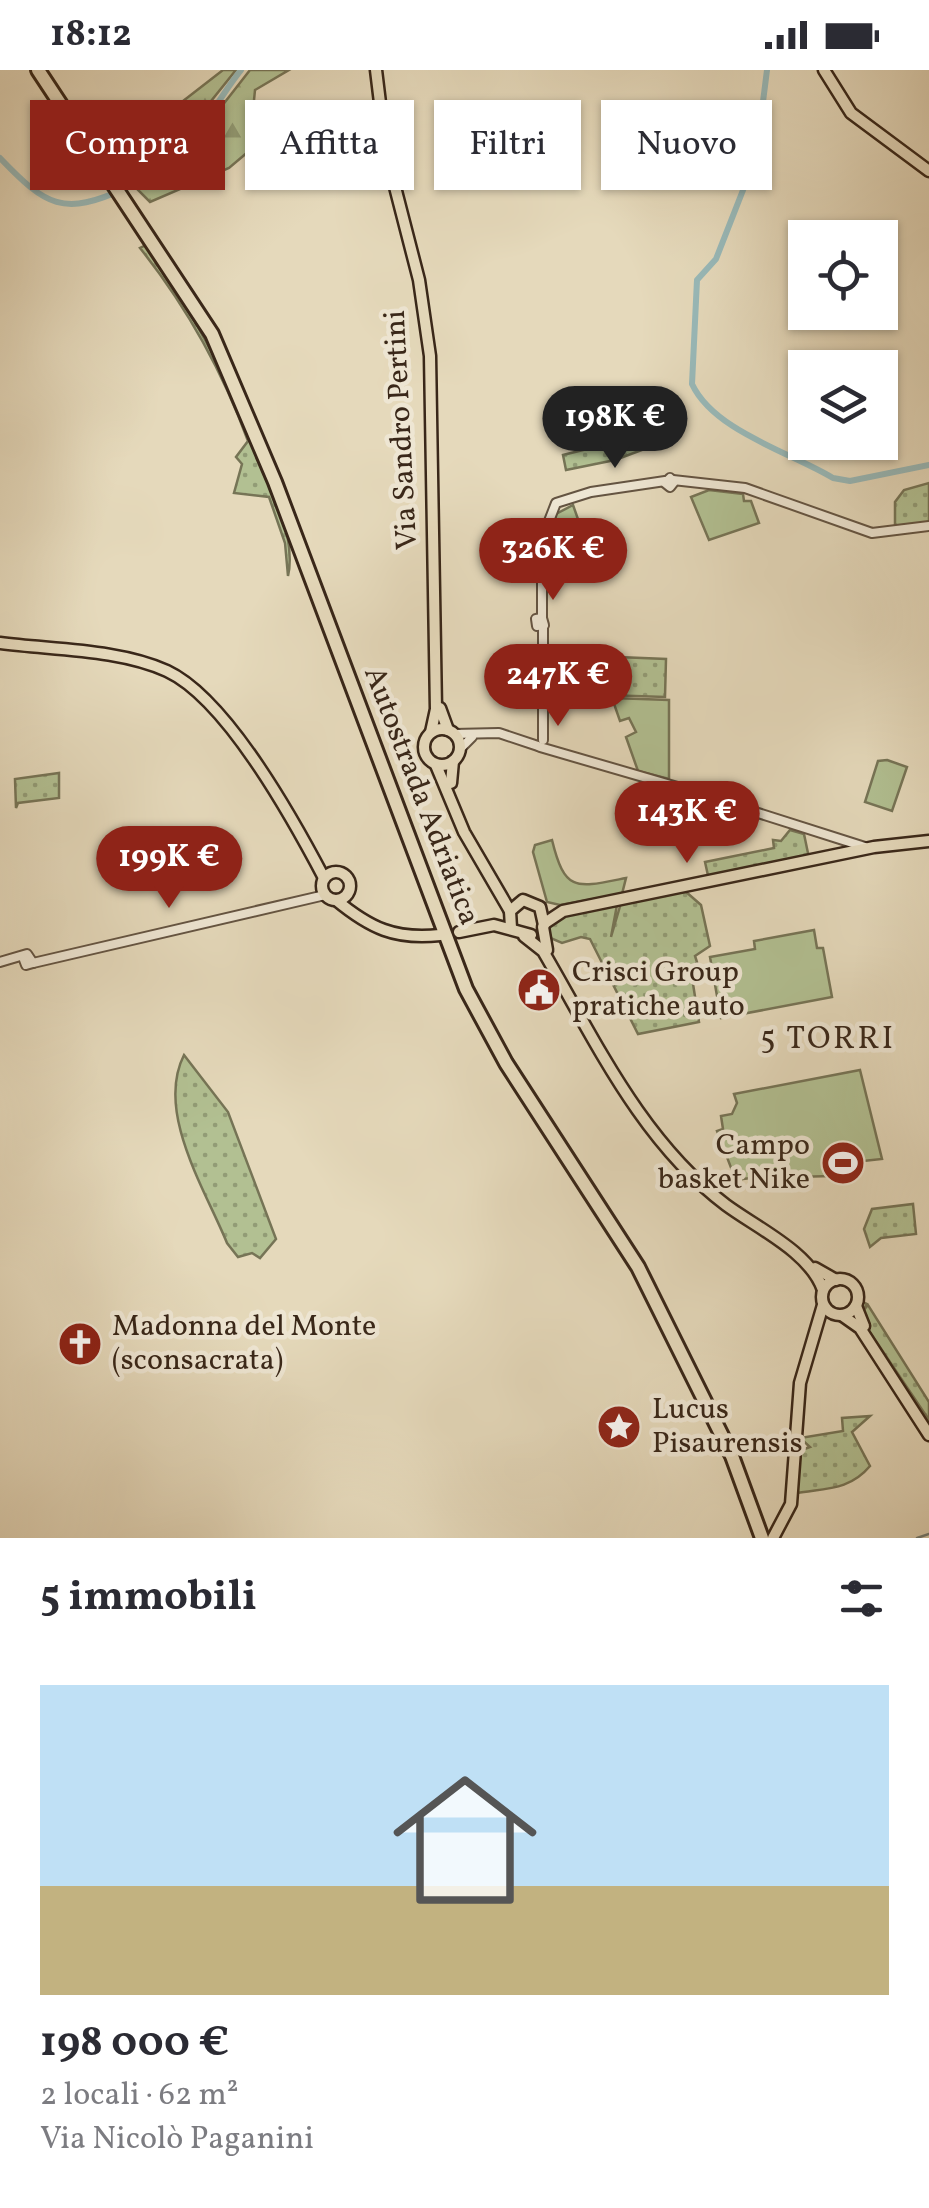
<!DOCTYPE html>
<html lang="it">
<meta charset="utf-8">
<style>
body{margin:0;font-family:Vollkorn,serif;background:#f7f7f7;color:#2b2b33;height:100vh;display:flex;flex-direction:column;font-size:38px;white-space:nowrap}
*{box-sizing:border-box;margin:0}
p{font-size:32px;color:#7c7c81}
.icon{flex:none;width:55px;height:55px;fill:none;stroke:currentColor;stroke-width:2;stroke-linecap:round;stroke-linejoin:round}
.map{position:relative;height:1468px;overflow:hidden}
.side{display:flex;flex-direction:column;background:#fff;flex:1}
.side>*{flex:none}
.guide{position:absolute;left:30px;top:30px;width:870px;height:90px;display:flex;gap:20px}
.fabs{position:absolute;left:788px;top:150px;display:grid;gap:20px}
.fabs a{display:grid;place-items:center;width:110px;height:110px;border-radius:0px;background:#fff;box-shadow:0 2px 8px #0004;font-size:50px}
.price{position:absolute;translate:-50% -85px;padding:0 22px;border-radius:35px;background:#8f2418;color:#fff;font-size:32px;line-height:65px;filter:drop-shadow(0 2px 5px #0008)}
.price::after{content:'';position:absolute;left:50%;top:60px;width:30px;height:22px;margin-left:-15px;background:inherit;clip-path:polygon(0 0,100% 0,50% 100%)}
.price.on{background:#222;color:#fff}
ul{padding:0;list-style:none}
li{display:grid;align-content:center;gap:20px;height:530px;padding:0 40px}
li span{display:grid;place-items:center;height:310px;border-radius:0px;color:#555}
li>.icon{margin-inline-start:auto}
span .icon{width:180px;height:180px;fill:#fffc;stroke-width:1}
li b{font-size:42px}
h2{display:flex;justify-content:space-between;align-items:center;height:120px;padding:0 40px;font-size:42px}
.chip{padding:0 35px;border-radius:0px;background:#fff;box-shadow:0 2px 8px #0004;font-size:35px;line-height:90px}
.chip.on{background:#8f2418;color:#fff}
.status{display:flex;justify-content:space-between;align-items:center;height:70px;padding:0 50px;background:#fff;direction:ltr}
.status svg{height:28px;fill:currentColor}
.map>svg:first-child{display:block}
.grass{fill:url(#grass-dots);stroke:#767456;stroke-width:2.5}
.forest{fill:url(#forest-firs);stroke:#767456;stroke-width:2.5}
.park{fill:#b2c092;stroke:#767456;stroke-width:2.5}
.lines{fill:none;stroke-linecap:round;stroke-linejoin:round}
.stream{stroke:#727f79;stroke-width:2.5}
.river{stroke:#98b9b9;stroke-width:6}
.minor-casing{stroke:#645442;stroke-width:12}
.major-casing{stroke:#392719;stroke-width:15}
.highway-casing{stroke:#392719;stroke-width:18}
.minor{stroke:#eee6d3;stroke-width:8}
.major{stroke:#e5d9bb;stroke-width:10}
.highway{stroke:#e5d9bb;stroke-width:12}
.labels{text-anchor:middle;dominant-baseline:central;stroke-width:9;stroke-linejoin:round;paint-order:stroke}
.street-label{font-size:30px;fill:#392719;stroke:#eee6d3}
.poi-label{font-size:30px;fill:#392719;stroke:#eee6d3;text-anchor:start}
.neighbourhood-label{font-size:32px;letter-spacing:2.5px;fill:#392719;stroke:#eee6d3}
</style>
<div class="status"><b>18:12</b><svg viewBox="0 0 49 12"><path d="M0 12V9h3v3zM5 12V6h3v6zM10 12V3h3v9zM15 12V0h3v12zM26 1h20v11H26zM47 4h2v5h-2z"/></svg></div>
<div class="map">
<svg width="929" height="1468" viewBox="0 0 929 1468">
<defs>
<pattern id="grass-dots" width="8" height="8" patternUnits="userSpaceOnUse" patternTransform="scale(2.5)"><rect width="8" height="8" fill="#b2c092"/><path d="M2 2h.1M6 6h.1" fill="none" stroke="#929c76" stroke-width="1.8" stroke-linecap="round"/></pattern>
<pattern id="forest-firs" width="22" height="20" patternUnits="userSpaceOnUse" patternTransform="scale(2.5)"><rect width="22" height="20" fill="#b2c092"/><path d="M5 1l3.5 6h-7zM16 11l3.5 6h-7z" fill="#929c76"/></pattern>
</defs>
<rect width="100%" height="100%" fill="#e5d9bb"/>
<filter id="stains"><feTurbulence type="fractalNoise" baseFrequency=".002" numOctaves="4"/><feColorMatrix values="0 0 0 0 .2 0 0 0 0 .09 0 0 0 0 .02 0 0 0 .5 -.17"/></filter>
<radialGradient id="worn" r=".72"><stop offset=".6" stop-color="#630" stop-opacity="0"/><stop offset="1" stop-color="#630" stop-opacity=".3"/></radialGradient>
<!-- grass -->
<g class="grass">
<path d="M 148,174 C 189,237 305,435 288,506 L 285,473 L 269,427 L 234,423 L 242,394 L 236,387 L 248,371 C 222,300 187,237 140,178 Z"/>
<path d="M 655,362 L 658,374 L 615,390 L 566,400 L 563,385 Z"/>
<path d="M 929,413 L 929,452 L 895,461 L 895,432 L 904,420 Z"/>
<path d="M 545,584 L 666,589 L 665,627 L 544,623 Z"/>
<path d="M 59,703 L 59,728 L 18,733 L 16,738 L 15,709 Z"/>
<path d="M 790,760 L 804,764 L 809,788 L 709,810 L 705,792 L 774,778 L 773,770 L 781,771 Z"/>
<path d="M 685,821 L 701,835 L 710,876 L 695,886 L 697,892 L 691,901 L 699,952 L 638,964 L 590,869 L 581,867 L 562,873 L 548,867 L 548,858 L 562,846 L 617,835 L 611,867 L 621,833 Z"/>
<path d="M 184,985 L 228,1042 L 276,1169 L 260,1188 L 252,1183 L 238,1187 L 227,1173 C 206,1121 155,1042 184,985 Z"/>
<path d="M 913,1134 L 916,1164 L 881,1168 L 870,1177 L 864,1159 L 872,1139 Z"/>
<path d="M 863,1232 L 867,1234 L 862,1242 L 868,1235 L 929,1332 L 929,1350 L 863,1252 L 860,1235 Z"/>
<path d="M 870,1346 L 852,1362 L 870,1396 C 850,1420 827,1418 797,1423 L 799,1381 L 810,1377 L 800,1368 L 843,1361 L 842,1348 Z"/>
</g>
<!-- forest -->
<g class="forest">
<path d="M 223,0 L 236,0 L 191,56 L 174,86 L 131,111 L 116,83 Z"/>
<path d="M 250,0 L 289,0 L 255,20 L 249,81 L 229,98 L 150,132 L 135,117 L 172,100 Z"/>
</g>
<!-- park -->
<g class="park">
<path d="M 709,420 L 743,424 L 744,431 L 751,431 L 759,453 L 709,470 L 691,427 Z"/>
<path d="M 573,435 L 585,469 L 547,483 L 556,444 Z"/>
<path d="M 612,628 L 669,630 L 669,709 L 638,701 L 626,667 L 636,662 L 629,648 L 620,651 Z"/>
<path d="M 887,690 L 907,697 L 892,741 L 865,732 L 878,691 Z"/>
<path d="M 552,770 C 565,823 576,818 626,808 L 622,824 L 560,835 L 547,832 L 533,782 L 535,775 Z"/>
<path d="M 814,860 L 817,878 L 823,878 L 832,927 L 721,948 L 710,887 L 755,879 L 754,871 Z"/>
<path d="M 860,1000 L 882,1089 L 854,1092 L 848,1105 C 809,1109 783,1103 743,1109 L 741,1102 L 733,1103 L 717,1061 L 723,1059 L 721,1046 L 732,1044 L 737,1033 L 734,1024 Z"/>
</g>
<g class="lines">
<!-- stream -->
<path class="stream" d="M 917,1468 L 929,1464"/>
<!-- river -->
<g class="river">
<path d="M 767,0 L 756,87 L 716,189 L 697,210 L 692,314 C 714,361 790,382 833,408 L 850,411 L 929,395"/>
<path d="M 0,88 C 46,136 63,147 126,118 C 146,108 170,99 185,81 C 205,56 220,26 241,0"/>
</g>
<defs>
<g id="minor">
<path d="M 670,408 L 674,412 L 670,417 L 665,413 Z"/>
<path d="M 673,410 L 745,418 L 872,463 L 929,456"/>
<path d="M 542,548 L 542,469 L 556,433 L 591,422 L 665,411"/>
<path d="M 542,548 L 544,555 L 537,556 L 536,549 Z"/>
<path d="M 543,556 L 543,670"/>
<path d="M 454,664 L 499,663 L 538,676"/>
<path d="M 540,677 L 705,725"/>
<path d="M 460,679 L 472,667"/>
<path d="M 708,727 L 865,777"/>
<path d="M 706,733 L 701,730 L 703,726 L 708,727 L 706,733 L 717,732"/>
<path d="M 0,892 L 27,884 L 33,893 L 26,895 L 23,887"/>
<path d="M 33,893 L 325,825"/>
</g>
<g id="major">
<path d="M 376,0 L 386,82 L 419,210 L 430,286 L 436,639 L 431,662"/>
<path d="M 824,0 L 851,43 L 929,101"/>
<path d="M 0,573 C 53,580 119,579 167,601 C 227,629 293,749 324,808"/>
<path d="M 440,638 L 448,660"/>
<circle cx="442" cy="677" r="18"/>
<path d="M 436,695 L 464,762 L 510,841"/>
<path d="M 451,713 L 453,691"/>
<circle cx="336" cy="816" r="14"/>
<path d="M 336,830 C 370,858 395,870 440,865"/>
<path d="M 545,853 L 563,841 L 874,777 L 929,771"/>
<path d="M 543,857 L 547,880"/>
<path d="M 511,858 L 510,841 L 523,830 L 540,837 L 544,855"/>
<path d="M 459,862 L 494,855 L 531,865"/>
<path d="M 524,866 L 543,881 C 595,970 641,1071 726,1135 C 757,1158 810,1182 823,1220"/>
<path d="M 815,1198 L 836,1210"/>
<circle cx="840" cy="1227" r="18"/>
<path d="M 856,1236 L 864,1256"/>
<path d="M 843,1246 L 860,1258 L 929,1365"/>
<path d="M 773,1468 L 791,1434 L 800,1313 L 823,1235"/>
</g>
<path id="highway" d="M 38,0 L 212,264 L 275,412 L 466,919 L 506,993 L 638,1197 L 732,1386 L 762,1468"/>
</defs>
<!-- minor casing -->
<use href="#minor" class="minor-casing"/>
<!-- major casing -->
<use href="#major" class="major-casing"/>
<!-- highway casing -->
<use href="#highway" class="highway-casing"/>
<!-- minor -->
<use href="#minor" class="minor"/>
<!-- major -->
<use href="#major" class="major"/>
<!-- highway -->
<use href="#highway" class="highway"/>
</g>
<!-- icons -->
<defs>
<symbol id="civic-disc" viewBox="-11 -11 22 22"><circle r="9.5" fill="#8f2418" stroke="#eee6d3"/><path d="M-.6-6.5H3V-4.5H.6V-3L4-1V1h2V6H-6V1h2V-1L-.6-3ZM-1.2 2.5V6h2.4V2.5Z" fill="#fff"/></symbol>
<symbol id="stadium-disc" viewBox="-11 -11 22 22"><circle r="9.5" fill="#8f2418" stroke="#eee6d3"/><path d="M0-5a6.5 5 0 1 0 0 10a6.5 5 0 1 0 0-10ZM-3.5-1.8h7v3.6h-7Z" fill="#fff"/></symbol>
<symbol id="church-disc" viewBox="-11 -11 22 22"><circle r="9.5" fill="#8f2418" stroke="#eee6d3"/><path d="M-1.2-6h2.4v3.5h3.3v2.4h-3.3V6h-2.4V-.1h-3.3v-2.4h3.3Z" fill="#fff"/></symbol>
<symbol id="sight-disc" viewBox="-11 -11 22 22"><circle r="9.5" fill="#8f2418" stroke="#eee6d3"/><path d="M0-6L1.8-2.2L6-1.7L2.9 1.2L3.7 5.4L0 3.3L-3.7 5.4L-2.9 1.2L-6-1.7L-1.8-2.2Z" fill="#fff"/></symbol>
</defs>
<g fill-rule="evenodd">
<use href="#civic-disc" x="514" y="895" width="50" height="50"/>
<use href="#stadium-disc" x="818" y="1068" width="50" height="50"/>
<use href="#church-disc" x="55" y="1249" width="50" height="50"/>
<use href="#sight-disc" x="594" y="1332" width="50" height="50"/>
</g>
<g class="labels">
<!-- street labels -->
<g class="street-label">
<text transform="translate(402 360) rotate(-93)">Via Sandro Pertini</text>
<text transform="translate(421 726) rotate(69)">Autostrada Adriatica</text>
</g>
<!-- poi labels -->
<g class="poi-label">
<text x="572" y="903">Crisci Group<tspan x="572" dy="34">pratiche auto</tspan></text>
<text x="810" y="1076" text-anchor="end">Campo<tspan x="810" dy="34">basket Nike</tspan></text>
<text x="112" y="1257">Madonna del Monte<tspan x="112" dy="34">(sconsacrata)</tspan></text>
<text x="652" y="1340">Lucus<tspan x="652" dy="34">Pisaurensis</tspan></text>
</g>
<!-- neighbourhood labels -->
<g class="neighbourhood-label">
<text x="828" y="970">5 TORRI</text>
</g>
</g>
<rect width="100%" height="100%" filter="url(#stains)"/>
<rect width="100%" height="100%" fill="url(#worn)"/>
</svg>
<div class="fabs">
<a><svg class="icon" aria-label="locate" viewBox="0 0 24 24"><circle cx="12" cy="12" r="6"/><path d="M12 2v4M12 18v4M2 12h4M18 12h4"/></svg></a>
<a><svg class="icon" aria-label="layers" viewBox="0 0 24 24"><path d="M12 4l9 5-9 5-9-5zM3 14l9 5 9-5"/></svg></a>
</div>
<b class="price on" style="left:615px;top:401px">198K €</b>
<b class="price" style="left:553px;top:533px">326K €</b>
<b class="price" style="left:558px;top:659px">247K €</b>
<b class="price" style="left:687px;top:796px">143K €</b>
<b class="price" style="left:169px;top:841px">199K €</b>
<div class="guide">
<a class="chip on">Compra</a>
<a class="chip">Affitta</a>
<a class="chip">Filtri</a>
<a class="chip">Nuovo</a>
</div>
</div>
<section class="side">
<h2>5 immobili<svg class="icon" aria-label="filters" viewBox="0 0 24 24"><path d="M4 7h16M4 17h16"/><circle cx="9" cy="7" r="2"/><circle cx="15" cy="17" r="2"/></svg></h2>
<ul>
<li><span style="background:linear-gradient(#bfe0f5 65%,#c2b280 0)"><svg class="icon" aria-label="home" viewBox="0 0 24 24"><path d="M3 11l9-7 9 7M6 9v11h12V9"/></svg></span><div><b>198 000 €</b><p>2 locali · 62 m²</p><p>Via Nicolò Paganini</p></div></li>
</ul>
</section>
